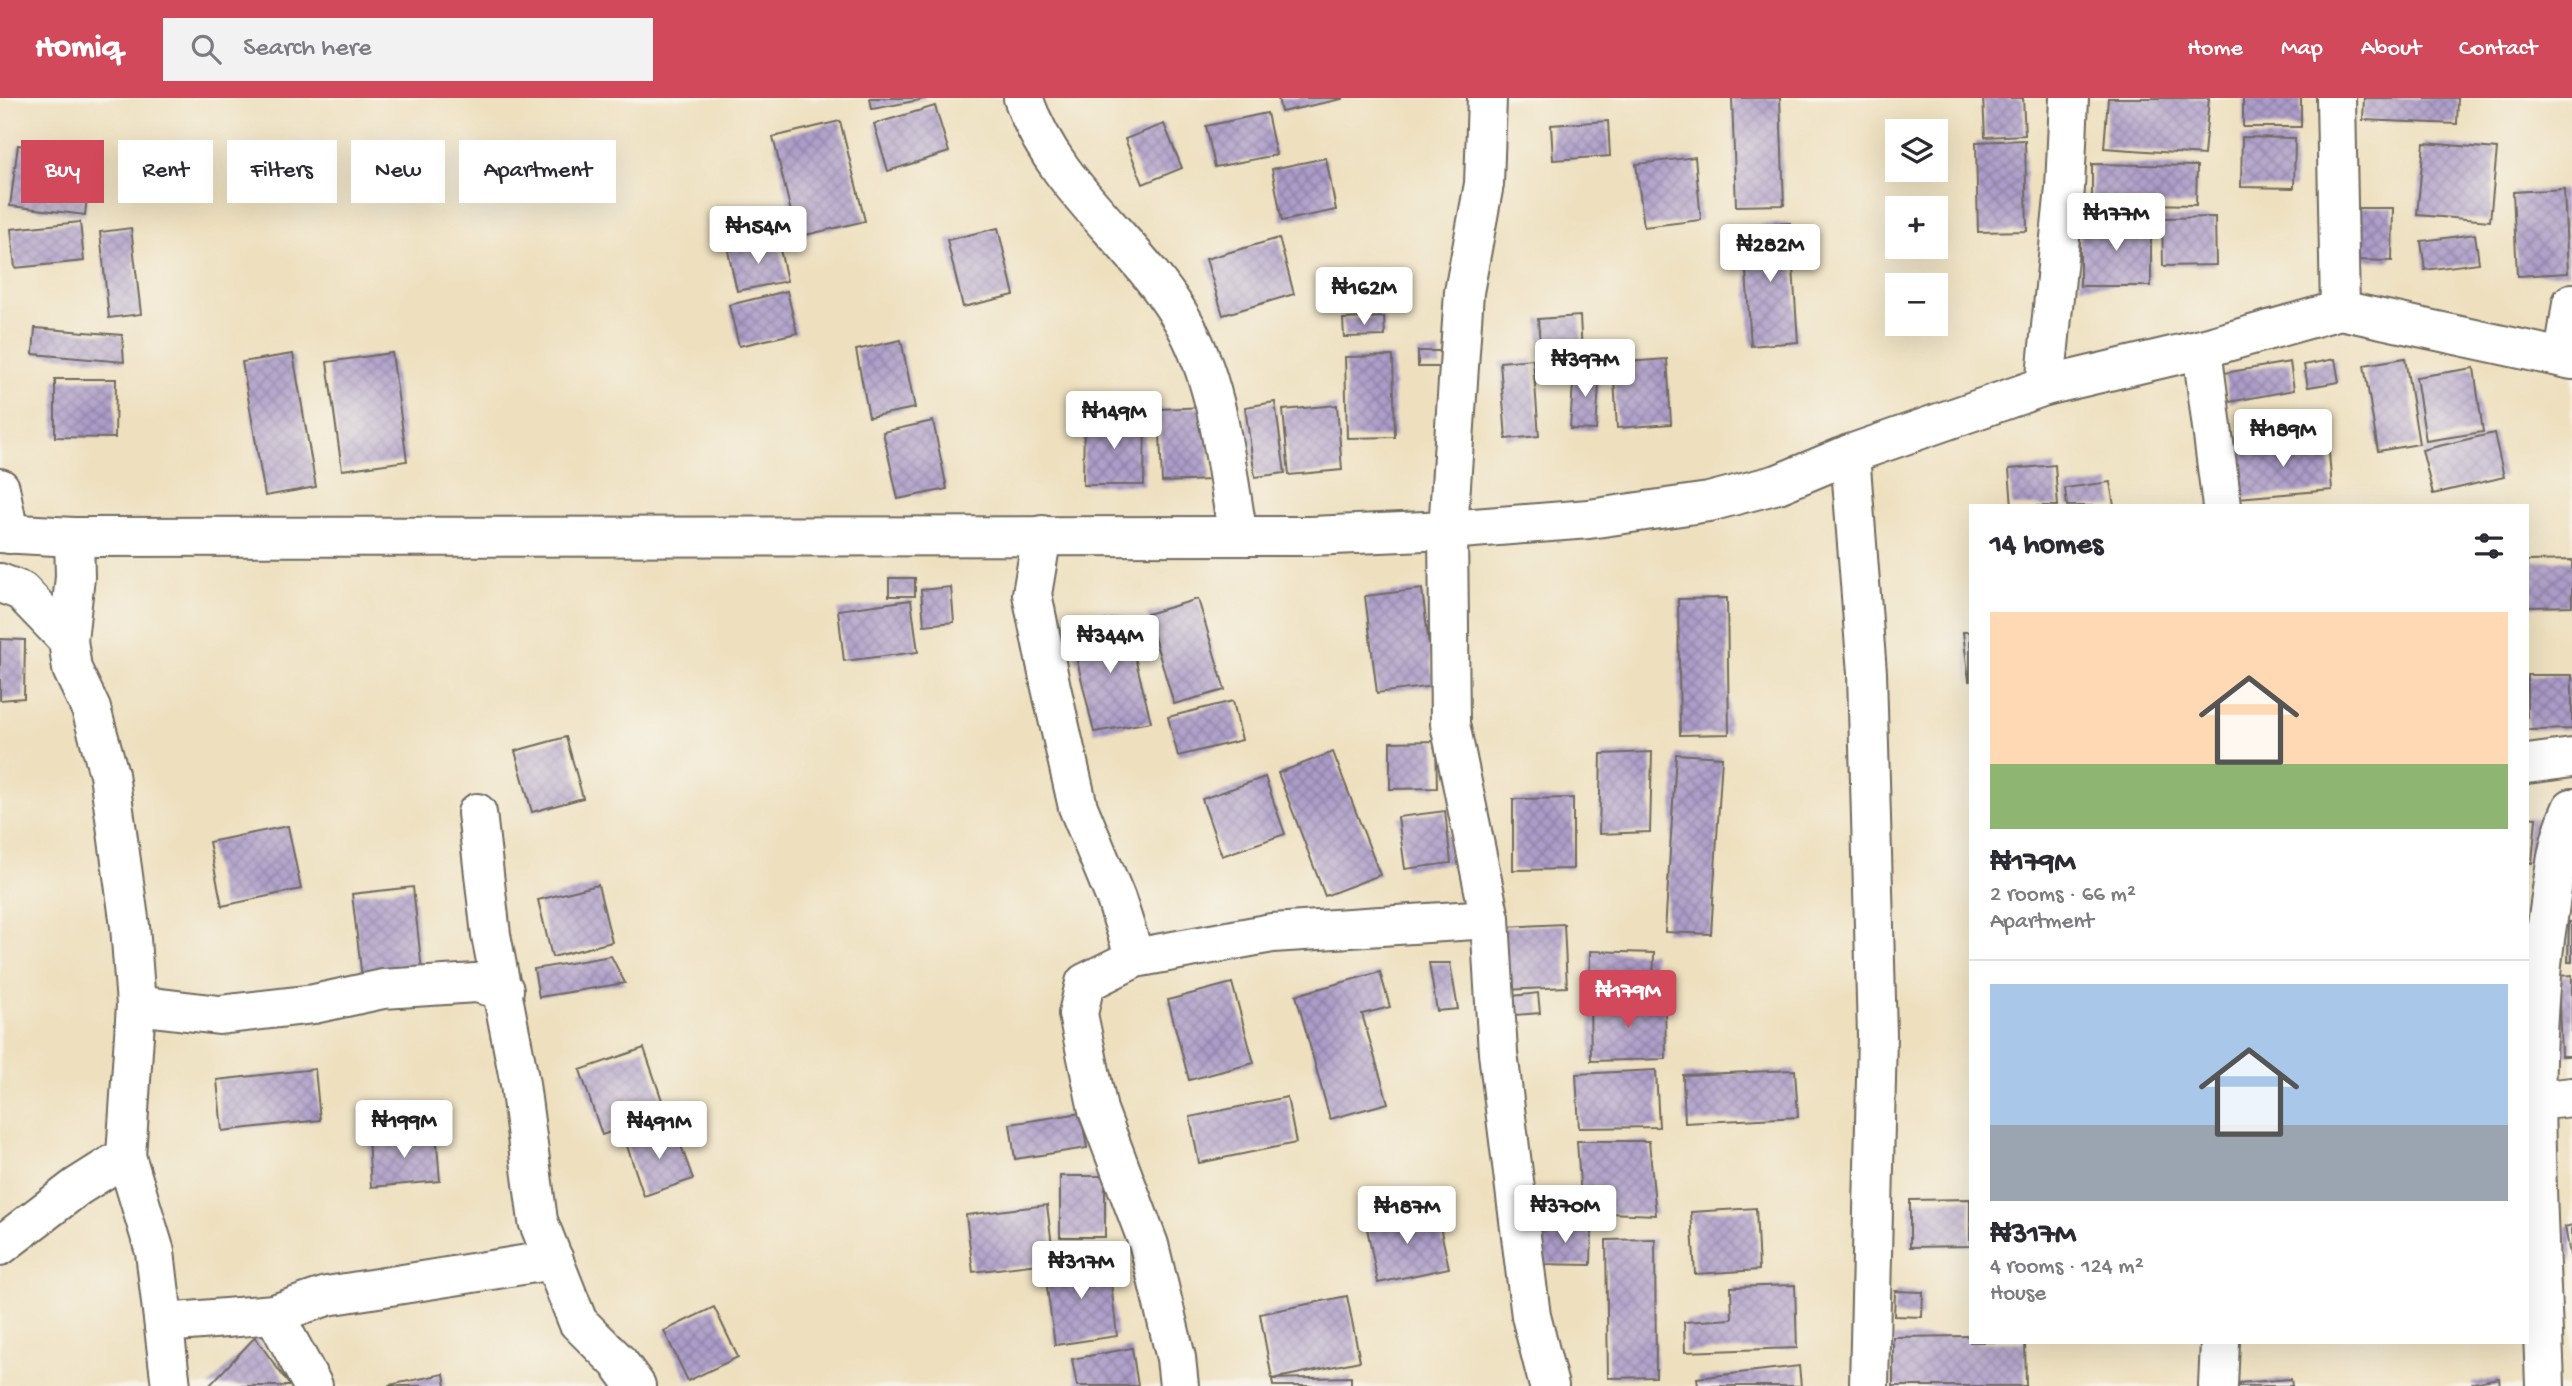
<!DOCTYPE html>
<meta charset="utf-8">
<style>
body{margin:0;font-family:"Gochi Hand",sans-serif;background:#f2f2f3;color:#2b2b33;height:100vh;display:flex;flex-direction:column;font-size:26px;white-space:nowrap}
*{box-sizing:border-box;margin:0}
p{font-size:23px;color:#7c7c81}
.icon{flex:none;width:38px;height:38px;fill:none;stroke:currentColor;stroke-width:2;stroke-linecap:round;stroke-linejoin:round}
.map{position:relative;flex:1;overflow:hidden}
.details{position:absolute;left:1969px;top:406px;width:560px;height:840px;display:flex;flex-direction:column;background:#fff;border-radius:0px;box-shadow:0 7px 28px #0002}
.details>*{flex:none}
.banner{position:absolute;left:21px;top:42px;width:665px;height:63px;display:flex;gap:14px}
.buttons{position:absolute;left:1885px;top:21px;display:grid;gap:14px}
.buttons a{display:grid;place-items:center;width:63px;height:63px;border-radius:0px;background:#fff;box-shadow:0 7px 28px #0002;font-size:35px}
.price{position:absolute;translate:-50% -60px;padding:0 16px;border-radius:7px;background:#fff;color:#222;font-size:23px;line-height:46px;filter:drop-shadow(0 2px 4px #0008)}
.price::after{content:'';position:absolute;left:50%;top:42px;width:21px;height:16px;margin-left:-10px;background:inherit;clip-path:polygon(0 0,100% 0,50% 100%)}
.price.on{background:#d1495b;color:#fff}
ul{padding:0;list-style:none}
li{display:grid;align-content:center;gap:14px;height:371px;padding:0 21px}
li+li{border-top:2px solid #e1e1e2}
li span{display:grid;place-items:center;height:217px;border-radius:0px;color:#555}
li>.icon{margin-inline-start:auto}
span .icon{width:126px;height:126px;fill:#fffc;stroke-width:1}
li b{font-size:30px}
h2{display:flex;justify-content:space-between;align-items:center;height:84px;padding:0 21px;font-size:30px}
.pill{padding:0 24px;border-radius:0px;background:#fff;box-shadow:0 7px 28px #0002;font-size:24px;line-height:63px}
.pill.on{background:#d1495b;color:#fff}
header{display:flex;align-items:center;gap:42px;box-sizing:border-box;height:98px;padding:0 35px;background:#d1495b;color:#fff}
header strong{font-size:33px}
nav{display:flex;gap:38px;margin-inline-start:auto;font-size:24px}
.search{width:490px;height:63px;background:#f2f2f3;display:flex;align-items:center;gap:18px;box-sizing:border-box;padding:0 24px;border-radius:0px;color:#7c7c81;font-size:26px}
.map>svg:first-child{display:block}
.building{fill:url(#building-cross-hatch)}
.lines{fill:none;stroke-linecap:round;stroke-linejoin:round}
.minor-casing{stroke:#6f6a5f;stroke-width:42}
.minor{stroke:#fff;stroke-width:38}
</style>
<header>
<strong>Homiq</strong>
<div class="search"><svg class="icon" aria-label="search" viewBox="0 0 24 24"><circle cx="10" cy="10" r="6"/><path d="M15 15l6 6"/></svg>Search here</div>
<nav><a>Home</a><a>Map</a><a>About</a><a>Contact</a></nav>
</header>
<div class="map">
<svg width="2572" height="1288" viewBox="0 0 2572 1288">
<defs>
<pattern id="building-cross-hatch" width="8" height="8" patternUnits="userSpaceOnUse" patternTransform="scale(1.75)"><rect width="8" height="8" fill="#ac9cc9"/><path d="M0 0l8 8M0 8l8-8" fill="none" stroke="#8c7fa3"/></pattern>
</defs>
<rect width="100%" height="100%" fill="#f7f3e8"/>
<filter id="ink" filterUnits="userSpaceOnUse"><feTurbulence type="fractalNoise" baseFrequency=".0143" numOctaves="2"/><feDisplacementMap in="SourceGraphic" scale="14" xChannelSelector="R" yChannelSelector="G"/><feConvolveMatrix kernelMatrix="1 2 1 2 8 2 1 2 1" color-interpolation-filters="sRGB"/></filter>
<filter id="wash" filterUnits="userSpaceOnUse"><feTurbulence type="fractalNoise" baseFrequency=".00686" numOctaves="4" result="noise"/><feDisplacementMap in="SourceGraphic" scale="28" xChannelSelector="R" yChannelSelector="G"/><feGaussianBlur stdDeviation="1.57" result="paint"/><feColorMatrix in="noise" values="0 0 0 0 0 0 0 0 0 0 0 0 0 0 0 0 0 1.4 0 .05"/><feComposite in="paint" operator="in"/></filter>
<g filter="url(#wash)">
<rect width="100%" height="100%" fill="#eee0bf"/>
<g id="blocks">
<!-- building -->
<g class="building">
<path d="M 870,0 L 926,0 L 926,1 L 872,11 Z"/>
<path d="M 1278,0 L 1342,0 L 1342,1 L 1281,14 Z"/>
<path d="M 1732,0 L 1780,0 L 1784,107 L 1736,108 Z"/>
<path d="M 1983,0 L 2023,0 L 2025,37 L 1985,39 Z"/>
<path d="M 2108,0 L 2209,0 L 2204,57 L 2104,50 Z"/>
<rect x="2243" y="0" width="58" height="29"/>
<path d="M 2364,0 L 2458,0 L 2457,26 L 2363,22 Z"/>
<path d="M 935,8 L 949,54 L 888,73 L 874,26 Z"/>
<path d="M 1267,15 L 1276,57 L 1215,69 L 1206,28 Z"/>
<path d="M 840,23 L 865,123 L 797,139 L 773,39 Z"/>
<path d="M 1608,23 L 1610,58 L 1553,62 L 1551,27 Z"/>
<path d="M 1164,26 L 1182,70 L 1143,86 L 1125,41 Z"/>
<path d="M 2242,39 L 2295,40 L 2294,90 L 2241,89 Z"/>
<path d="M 2025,42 L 2027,133 L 1978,134 L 1976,44 Z"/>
<path d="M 2424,45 L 2497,51 L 2490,123 L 2417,117 Z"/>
<path d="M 18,47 L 92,57 L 85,117 L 10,108 Z"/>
<path d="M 1695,59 L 1701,122 L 1644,129 L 1636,66 Z"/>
<path d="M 1326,60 L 1336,112 L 1282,123 L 1272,71 Z"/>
<path d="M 2092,66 L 2197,68 L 2196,107 L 2092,105 Z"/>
<path d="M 2564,91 L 2568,175 L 2517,178 L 2513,94 Z"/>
<path d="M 2353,110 L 2393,110 L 2392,163 L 2352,162 Z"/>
<path d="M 2215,119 L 2216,167 L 2163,168 L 2162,120 Z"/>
<path d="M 2151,122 L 2151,188 L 2080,188 L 2080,123 Z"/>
<path d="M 80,124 L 84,163 L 15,170 L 11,131 Z"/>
<path d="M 1790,125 L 1798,244 L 1751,248 L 1743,128 Z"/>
<path d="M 131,130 L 141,216 L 109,220 L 100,134 Z"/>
<path d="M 998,130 L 1014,197 L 963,209 L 947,142 Z"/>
<path d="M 2475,136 L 2479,165 L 2425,172 L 2421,143 Z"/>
<path d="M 1279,140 L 1294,196 L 1223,217 L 1206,161 Z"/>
<path d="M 778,142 L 787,183 L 737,193 L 728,153 Z"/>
<path d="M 787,193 L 797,235 L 739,248 L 729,207 Z"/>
<path d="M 1580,218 L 1582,256 L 1541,259 L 1538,221 Z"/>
<path d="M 1384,219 L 1385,238 L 1344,239 L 1343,221 Z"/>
<path d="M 35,230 L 122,237 L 124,264 L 33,256 Z"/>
<path d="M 901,242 L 915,310 L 869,319 L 856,252 Z"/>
<rect x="1418" y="253" width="22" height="16"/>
<path d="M 392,255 L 407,363 L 342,372 L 327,264 Z"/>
<path d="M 293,256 L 316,389 L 265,398 L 242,264 Z"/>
<path d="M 1393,258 L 1395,339 L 1347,340 L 1345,259 Z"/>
<path d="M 2405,260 L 2419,346 L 2378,353 L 2364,267 Z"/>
<path d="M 1533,261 L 1539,338 L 1506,341 L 1500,264 Z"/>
<path d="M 1667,261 L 1671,326 L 1617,330 L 1613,265 Z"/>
<path d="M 2335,261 L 2339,284 L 2308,289 L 2304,267 Z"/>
<path d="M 2290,264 L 2294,292 L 2229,304 L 2224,275 Z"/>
<path d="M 1574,270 L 1600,271 L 1596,332 L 1570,331 Z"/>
<path d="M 2474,270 L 2483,334 L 2426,343 L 2416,279 Z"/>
<path d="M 55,281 L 116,281 L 115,340 L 55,339 Z"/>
<path d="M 1275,304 L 1285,375 L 1255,379 L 1245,309 Z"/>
<path d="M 1337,307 L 1342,372 L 1289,377 L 1283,312 Z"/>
<path d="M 1207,309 L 1210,382 L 1162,384 L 1159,311 Z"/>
<path d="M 1084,319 L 1145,319 L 1144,387 L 1083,387 Z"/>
<path d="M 933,323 L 947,391 L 898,401 L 883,334 Z"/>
<path d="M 2494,335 L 2504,379 L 2433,396 L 2422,352 Z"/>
<path d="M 2328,343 L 2332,392 L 2238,400 L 2234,350 Z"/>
<path d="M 2055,367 L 2058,408 L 2012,408 L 2009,371 Z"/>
<path d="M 2110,384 L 2114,408 L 2067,408 L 2065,390 Z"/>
<path d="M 2572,462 L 2572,508 L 2527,509 L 2527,463 Z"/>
<rect x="889" y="480" width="26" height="18"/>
<path d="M 951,489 L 954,524 L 924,527 L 921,492 Z"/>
<path d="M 1422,491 L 1434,588 L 1377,595 L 1365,498 Z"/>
<path d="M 1727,500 L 1729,636 L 1680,637 L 1678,501 Z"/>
<path d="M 1198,501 L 1225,592 L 1174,606 L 1147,516 Z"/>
<path d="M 911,502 L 918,554 L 844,563 L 838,512 Z"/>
<path d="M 1125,519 L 1151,624 L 1094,634 L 1069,529 Z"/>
<path d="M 1963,534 L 1970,534 L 1970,583 L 1969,583 Z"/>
<path d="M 0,541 L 25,542 L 24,600 L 0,602 Z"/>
<path d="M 2527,577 L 2572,577 L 2572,631 L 2527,632 Z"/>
<path d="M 1233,603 L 1242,642 L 1178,658 L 1168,619 Z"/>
<path d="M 566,639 L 583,700 L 532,714 L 515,653 Z"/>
<path d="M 1436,643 L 1437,690 L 1390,691 L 1390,644 Z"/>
<path d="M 1333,654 L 1380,777 L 1325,798 L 1278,675 Z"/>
<path d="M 1652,654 L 1650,734 L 1599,736 L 1601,656 Z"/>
<path d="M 1676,656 L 1722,659 L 1711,836 L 1665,834 Z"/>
<path d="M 1265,679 L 1285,736 L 1222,758 L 1202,701 Z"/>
<path d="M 1573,700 L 1573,771 L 1513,772 L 1513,701 Z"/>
<path d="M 1445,713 L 1451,765 L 1405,771 L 1398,719 Z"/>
<path d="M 2527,719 L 2536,720 L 2532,765 L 2527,764 Z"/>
<path d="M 288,728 L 301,791 L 222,808 L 209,744 Z"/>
<path d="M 598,787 L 612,844 L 552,859 L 538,802 Z"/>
<path d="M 413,789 L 422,873 L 362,880 L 352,796 Z"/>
<path d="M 2569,824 L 2572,824 L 2572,864 L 2568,864 Z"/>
<path d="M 1564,826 L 1567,889 L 1506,892 L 1503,829 Z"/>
<path d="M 1590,853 L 1654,855 L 1653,890 L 1589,888 Z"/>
<path d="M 611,858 L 625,885 L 539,899 L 534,871 Z"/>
<path d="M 1429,865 L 1450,865 L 1458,911 L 1437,913 Z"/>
<path d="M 1380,874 L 1390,909 L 1362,916 L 1388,1005 L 1330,1021 L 1296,897 Z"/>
<path d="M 2572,877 L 2572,958 L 2561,958 L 2558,878 Z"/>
<path d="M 1232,885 L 1254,965 L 1189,982 L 1168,902 Z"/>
<path d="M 1538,895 L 1540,915 L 1515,917 L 1513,898 Z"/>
<path d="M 1665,902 L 1666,961 L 1591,963 L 1590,904 Z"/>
<path d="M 644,950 L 666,1014 L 602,1037 L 580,972 Z"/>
<path d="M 315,971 L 320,1022 L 222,1033 L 217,982 Z"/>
<path d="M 1656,972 L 1659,1029 L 1579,1030 L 1576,976 Z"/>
<path d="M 1795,972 L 1798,1019 L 1685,1025 L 1683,977 Z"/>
<path d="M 1287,999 L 1296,1045 L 1199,1065 L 1190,1019 Z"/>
<path d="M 1081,1015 L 1087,1050 L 1015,1061 L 1010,1026 Z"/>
<path d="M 674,1028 L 693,1081 L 644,1098 L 626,1045 Z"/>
<path d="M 436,1034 L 440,1083 L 371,1089 L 368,1040 Z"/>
<path d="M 1577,1043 L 1649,1043 L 1656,1117 L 1582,1114 Z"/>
<rect x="1060" y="1078" width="45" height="61"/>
<path d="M 1970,1101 L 1970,1148 L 1910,1149 L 1910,1102 Z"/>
<path d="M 1047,1107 L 1054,1164 L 973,1174 L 966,1117 Z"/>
<path d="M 1436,1110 L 1449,1170 L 1378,1185 L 1366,1125 Z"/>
<path d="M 1756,1110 L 1759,1172 L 1695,1176 L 1691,1114 Z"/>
<path d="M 1539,1127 L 1592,1128 L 1591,1167 L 1537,1166 Z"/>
<path d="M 2572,1127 L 2572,1162 L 2571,1162 L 2565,1129 Z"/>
<path d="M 1655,1141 L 1656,1279 L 1608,1280 L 1606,1142 Z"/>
<path d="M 1108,1159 L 1117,1238 L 1055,1247 L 1044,1168 Z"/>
<path d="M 1795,1187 L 1797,1250 L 1685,1254 L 1684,1224 L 1732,1221 L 1731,1189 Z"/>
<path d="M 1895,1193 L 1923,1194 L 1922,1219 L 1894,1218 Z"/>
<path d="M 1347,1198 L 1360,1263 L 1272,1281 L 1260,1216 Z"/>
<path d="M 714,1209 L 738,1259 L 688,1283 L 664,1233 Z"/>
<path d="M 1970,1238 L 1970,1244 L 2025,1244 L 2026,1288 L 1893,1288 L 1893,1239 Z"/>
<path d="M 255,1239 L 290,1288 L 209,1288 Z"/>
<path d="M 1132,1250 L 1138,1288 L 1077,1288 L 1072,1261 Z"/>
<path d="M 1799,1268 L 1801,1288 L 1698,1288 L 1697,1280 Z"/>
<path d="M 444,1276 L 446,1288 L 389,1288 L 389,1287 Z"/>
<path d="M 1351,1279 L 1351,1288 L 1273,1288 L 1272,1281 Z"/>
<path d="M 2499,1280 L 2500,1288 L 2472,1288 L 2472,1285 Z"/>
<path d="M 2291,1281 L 2292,1288 L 2238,1288 L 2238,1285 Z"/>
</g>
</g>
</g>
<g filter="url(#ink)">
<use href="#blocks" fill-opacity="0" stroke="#6f6a5f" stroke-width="2"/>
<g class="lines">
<defs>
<g id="minor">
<path d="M 1023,0 C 1055,92 1135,141 1183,223 C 1220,288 1225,365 1238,438"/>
<path d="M 1487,0 L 1484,86 L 1464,194 L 1448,432 L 1450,626 L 1490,821 L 1498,955 L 1531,1218 L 1549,1288"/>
<path d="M 2336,0 L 2340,212"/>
<path d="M 2202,251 L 2222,408"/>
<path d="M 2564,260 L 2572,205"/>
<path d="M 2045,288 L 2065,90 L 2069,0"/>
<path d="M 1850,356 L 1867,575 L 1877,937 L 1869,1288"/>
<path d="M 0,390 L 9,436"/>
<path d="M 0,435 L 74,439 L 1311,438 L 1448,432 L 1589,421 L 1709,404 L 1778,386 L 1850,356 L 2045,288 L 2202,251 L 2340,212 L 2572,262"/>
<path d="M 1042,437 L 1032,496 L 1050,585 L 1078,709 L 1116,801 L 1135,860"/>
<path d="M 0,485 L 21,493 L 68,542"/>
<path d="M 2527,666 L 2572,660"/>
<path d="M 477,715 L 491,837 L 520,986 L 538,1123 L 578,1224 L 619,1265 L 636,1288"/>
<path d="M 136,907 L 219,917 L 314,906 L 383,891 L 476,885 L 504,892"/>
<path d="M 2527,1004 L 2572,999"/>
<path d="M 126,1058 L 155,1154 L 171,1288"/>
<path d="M 0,1148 L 77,1089 L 126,1058 L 136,907 L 130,828 L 109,676 L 91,611 L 72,571 L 68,542 L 75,479 L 74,439"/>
<path d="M 274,1216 L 313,1288"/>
<path d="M 164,1225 L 274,1216 L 327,1198 L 554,1162"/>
<path d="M 1179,1288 L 1176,1260 L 1149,1147 L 1098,1012 L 1078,916 L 1085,885 L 1135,860 L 1272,835 L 1490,821"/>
<path d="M 2218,1288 L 2220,1244"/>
<path d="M 2545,1288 C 2540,1130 2524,970 2549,813 C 2554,778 2557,742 2572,710"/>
</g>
</defs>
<!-- minor casing -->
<use href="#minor" class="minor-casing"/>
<!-- minor -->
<use href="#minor" class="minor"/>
</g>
</g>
</svg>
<div class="buttons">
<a><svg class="icon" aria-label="layers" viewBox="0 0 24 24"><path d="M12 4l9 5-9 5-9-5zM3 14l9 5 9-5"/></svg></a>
<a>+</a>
<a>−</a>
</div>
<b class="price" style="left:2116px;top:155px">₦177M</b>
<b class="price" style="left:758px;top:168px">₦154M</b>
<b class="price" style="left:1770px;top:186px">₦282M</b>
<b class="price" style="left:1364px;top:229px">₦162M</b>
<b class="price" style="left:1585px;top:301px">₦397M</b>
<b class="price" style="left:1114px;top:353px">₦149M</b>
<b class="price" style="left:2283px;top:371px">₦189M</b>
<b class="price" style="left:1110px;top:577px">₦344M</b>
<b class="price on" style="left:1628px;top:932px">₦179M</b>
<b class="price" style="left:404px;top:1062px">₦199M</b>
<b class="price" style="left:659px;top:1063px">₦491M</b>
<b class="price" style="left:1565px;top:1147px">₦370M</b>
<b class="price" style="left:1407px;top:1148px">₦187M</b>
<b class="price" style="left:1081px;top:1203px">₦317M</b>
<div class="banner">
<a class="pill on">Buy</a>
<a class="pill">Rent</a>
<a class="pill">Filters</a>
<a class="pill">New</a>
<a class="pill">Apartment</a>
</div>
<section class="details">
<h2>14 homes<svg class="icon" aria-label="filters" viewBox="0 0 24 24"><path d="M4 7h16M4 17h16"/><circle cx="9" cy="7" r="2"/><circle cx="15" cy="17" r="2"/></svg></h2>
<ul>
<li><span style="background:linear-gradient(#ffd9b3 70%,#8fb573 0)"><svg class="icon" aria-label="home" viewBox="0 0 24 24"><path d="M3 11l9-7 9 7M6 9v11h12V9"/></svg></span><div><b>₦179M</b><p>2 rooms · 66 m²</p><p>Apartment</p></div></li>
<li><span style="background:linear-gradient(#a9c7e8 65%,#9aa5b1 0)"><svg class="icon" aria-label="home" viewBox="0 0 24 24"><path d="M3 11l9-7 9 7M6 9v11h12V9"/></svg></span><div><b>₦317M</b><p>4 rooms · 124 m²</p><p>House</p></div></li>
</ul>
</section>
</div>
